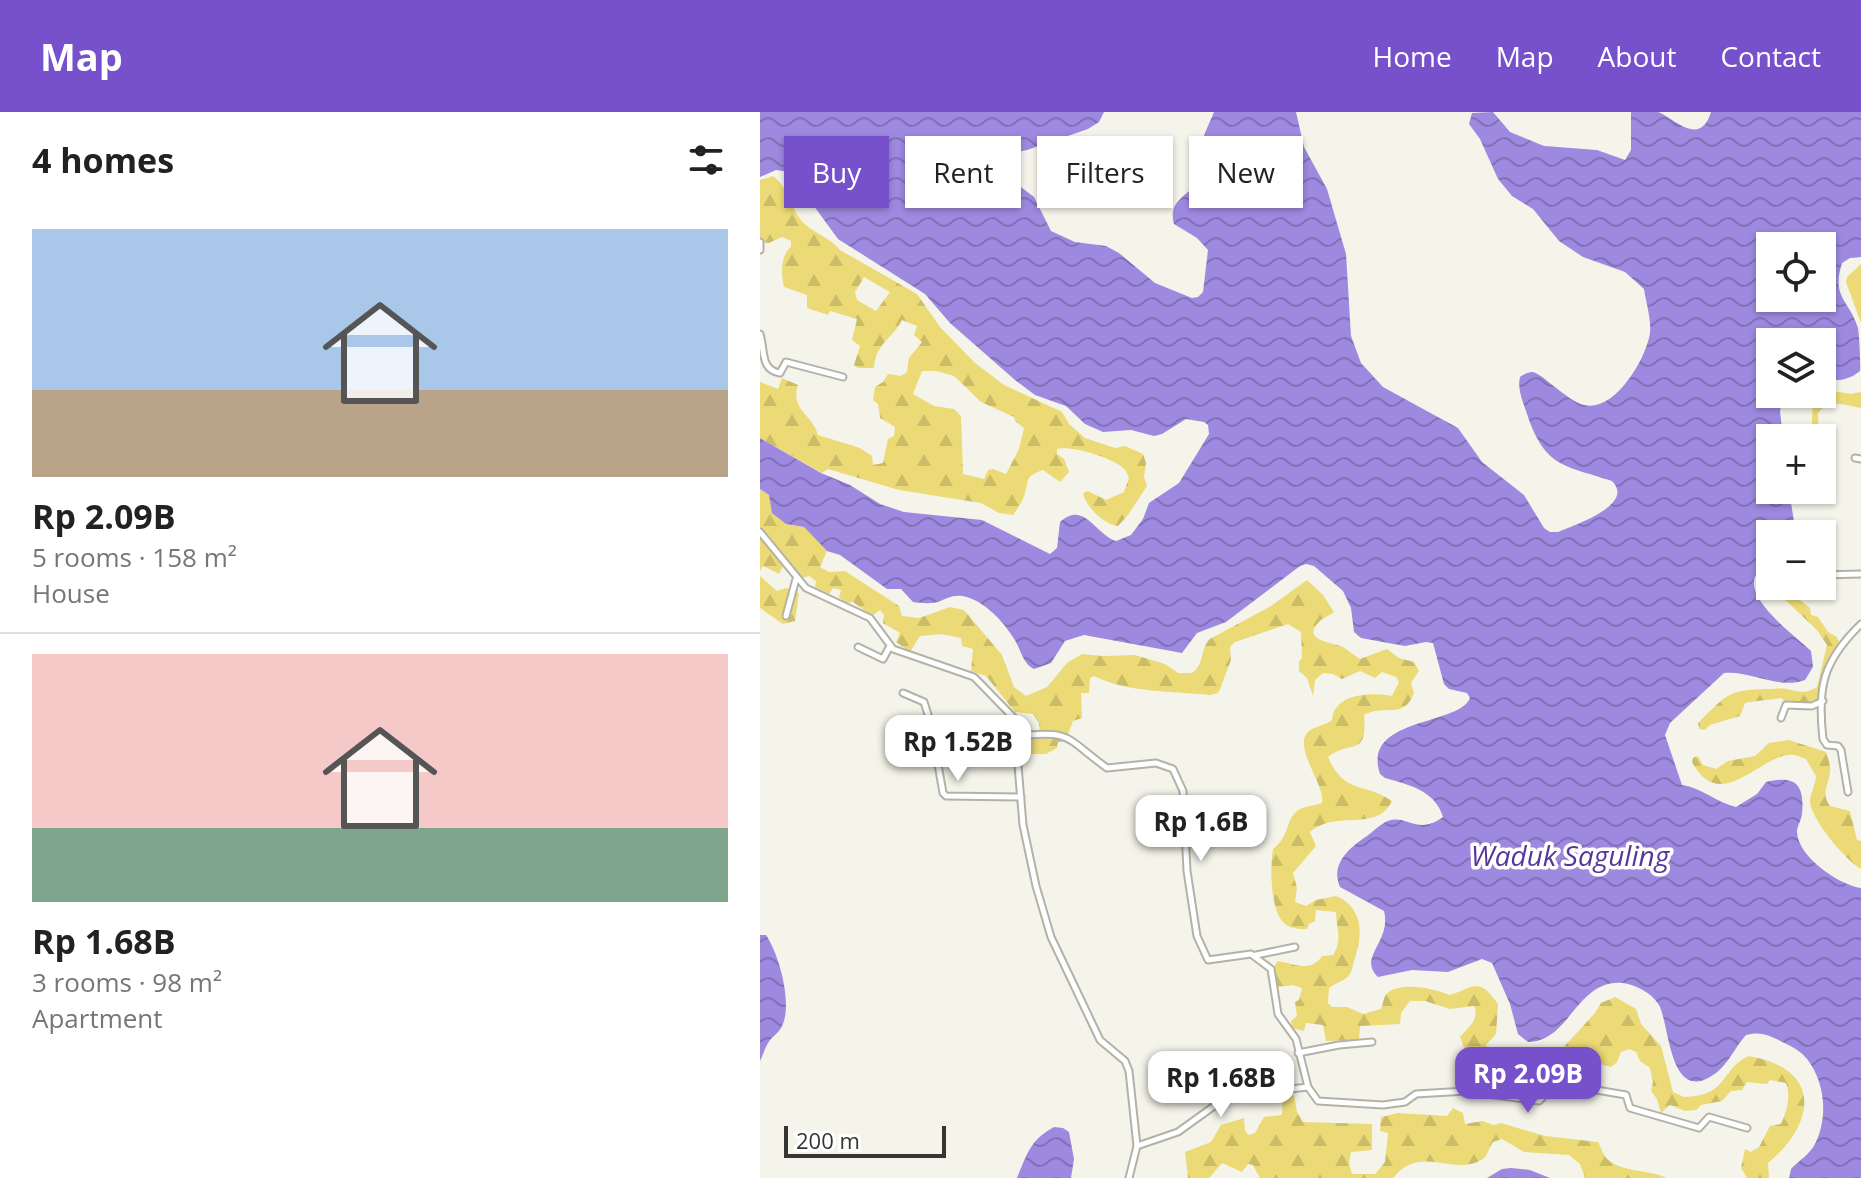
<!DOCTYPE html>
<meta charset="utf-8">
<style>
body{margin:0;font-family:"Open Sans",sans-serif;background:#f6f6f6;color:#222;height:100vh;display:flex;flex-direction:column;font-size:30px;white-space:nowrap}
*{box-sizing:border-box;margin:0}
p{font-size:26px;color:#767676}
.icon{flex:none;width:44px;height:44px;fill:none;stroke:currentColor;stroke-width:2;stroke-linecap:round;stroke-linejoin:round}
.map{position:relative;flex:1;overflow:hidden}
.side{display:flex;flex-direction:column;background:#fff;width:760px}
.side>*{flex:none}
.banner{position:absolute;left:24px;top:24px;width:760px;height:72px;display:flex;gap:16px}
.buttons{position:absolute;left:996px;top:120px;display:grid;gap:16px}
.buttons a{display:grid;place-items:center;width:80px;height:80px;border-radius:0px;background:#fff;box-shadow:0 2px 6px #0004;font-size:40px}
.scale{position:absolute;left:24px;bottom:20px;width:162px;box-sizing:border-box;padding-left:8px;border:4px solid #363531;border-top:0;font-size:22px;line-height:28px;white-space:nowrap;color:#363531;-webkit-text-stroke:6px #fff;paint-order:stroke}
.price{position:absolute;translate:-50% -68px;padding:0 18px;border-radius:16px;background:#fff;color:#222;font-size:26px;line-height:52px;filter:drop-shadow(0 2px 4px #0008)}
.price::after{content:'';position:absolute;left:50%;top:48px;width:24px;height:18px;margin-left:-12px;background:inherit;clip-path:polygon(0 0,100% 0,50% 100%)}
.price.selected{background:#7651cb;color:#fff}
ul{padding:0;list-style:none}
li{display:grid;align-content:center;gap:16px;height:424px;padding:0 32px}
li+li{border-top:2px solid #e0e0e0}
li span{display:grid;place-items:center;height:248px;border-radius:0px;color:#555}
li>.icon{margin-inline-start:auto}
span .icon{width:144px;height:144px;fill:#fffc;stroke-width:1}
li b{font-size:34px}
h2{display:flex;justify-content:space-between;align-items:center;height:96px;padding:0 32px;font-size:34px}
.chip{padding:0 28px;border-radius:0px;background:#fff;box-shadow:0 2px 6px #0004;font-size:28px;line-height:72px}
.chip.selected{background:#7651cb;color:#fff}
header{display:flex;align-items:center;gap:48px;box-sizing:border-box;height:112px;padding:0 40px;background:#7651cb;color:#fff}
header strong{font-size:38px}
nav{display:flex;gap:44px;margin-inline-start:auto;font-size:28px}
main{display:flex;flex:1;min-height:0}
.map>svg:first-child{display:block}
.forest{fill:url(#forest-firs);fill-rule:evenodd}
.water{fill:url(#water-waves);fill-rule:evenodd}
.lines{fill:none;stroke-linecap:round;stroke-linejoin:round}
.minor-casing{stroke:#b3b2a8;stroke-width:9}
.minor{stroke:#fff;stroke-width:5}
.labels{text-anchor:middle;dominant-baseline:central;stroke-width:7;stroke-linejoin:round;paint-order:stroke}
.water-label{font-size:28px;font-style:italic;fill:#56369b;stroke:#fff}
</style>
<header>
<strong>Map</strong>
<nav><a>Home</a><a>Map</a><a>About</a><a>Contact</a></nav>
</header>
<main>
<section class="side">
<h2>4 homes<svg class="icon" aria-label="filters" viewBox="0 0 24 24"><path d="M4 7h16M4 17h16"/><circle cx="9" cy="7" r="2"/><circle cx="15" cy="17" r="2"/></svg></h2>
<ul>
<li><span style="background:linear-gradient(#a9c7e8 65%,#b9a48a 0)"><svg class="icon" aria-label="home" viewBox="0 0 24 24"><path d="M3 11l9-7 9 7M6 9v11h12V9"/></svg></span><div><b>Rp 2.09B</b><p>5 rooms · 158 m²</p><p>House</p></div></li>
<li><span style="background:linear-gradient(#f6c9c9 70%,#7fa58c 0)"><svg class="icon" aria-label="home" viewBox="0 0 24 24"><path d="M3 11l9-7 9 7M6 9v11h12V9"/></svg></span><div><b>Rp 1.68B</b><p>3 rooms · 98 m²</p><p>Apartment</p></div></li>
</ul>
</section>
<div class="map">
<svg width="1101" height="1066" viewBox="0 0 1101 1066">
<defs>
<pattern id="forest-firs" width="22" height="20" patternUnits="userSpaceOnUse" patternTransform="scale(2)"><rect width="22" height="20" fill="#ecda76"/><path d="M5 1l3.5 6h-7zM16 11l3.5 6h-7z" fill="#cbbc67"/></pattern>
<pattern id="water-waves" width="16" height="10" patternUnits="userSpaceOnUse" patternTransform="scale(2)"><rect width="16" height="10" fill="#9d89e0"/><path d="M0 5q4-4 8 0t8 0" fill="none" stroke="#8171b6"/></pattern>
</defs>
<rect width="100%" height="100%" fill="#f5f4ea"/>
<!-- forest -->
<g class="forest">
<path d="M 13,64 C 27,74 30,93 40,107 C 51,121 69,124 80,138 L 157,182 L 180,215 L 215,251 L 244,273 L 302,300 L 309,312 L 325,326 L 355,336 L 365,334 L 383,342 L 386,351 L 384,365 L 387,374 L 368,403 L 358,414 C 343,412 326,395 323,381 L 328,379 L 346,388 L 364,380 L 369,366 C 367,361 366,358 362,355 C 350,345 310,333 297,337 L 297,342 L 304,347 L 309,360 L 300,370 L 283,358 C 263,365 270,368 264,384 C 262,391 257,397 253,403 L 239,401 L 221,391 L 139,378 L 68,357 L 62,361 L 0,326 L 0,270 L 18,277 L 22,266 L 38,273 C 30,298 53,303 58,323 L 100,336 L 112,344 L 113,353 L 123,351 L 128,327 L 134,324 L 135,315 L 120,306 L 118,292 L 113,288 L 115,275 L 123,270 L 128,262 L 141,264 L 147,260 L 149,246 L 162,230 L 154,223 L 157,214 L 142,208 C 132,228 116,230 114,256 L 98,256 L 94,253 L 100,234 L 92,228 L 97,207 L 70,199 L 68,203 L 47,196 L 47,183 L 24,175 C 21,162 20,144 31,135 L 31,129 L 22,125 L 9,131 L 0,130 L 0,68 ZM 104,165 L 130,180 L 116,199 L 97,188 L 95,180 ZM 162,259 L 176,259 L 194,264 L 221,290 L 254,305 L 256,310 L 264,316 L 259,337 L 246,362 L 233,357 L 228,358 L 224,367 L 203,362 L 201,304 L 194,297 L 174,294 L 153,282 Z"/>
<path d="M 1101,152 L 1101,211 L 1086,170 L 1087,165 Z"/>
<path d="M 1062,277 L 1091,282 L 1101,280 L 1101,296 L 1081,292 L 1066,292 L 1058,301 L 1059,326 L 1051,326 L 1053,287 L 1054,282 L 1062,282 Z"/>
<path d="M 0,377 L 9,383 L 26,412 L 44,415 L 67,439 L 60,455 L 69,460 L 85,459 L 139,494 L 142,504 L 159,506 L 190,495 L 204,498 L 242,543 L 254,575 L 266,584 L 287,575 L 307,551 L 322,542 L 343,544 L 375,543 L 405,552 L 418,561 L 432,561 C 445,552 440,536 450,527 L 511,494 L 547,468 L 563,483 L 574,500 C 569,504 562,506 558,511 C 541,529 575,531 583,535 C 589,539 594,543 600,547 L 627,537 L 639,546 L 654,550 L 659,559 L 651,571 L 654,581 C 643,609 626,591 604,603 C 608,647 589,627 568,645 C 584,683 605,670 632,689 C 617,721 576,697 550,720 L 556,734 L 533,761 L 537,776 L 535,790 L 546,794 L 556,788 L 576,784 C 604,796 603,823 594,849 C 593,852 592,860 590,862 C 587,868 575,871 569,876 L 568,891 L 572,895 L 587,895 L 603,902 L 621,897 C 623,893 623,888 625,884 C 635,868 675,876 689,883 C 713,877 717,862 738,892 L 736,922 L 726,933 L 728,943 L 768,941 L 791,944 L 801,938 L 835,901 L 841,891 L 855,885 L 876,897 L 881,912 L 901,934 L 913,980 L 924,985 C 969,984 960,957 989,944 C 1063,957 1056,1011 1008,1051 L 1009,1066 L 987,1066 L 981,1056 L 985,1037 L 991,1040 L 999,1035 L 1010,1014 L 1021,1012 C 1027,1000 1031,983 1026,971 L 1010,968 L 1007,972 L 987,970 L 982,978 L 971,979 L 962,989 L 941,993 L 936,998 L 925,999 L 910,993 L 901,1001 L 897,987 L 891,979 L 893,970 L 890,956 L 880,949 L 876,940 L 869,937 L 861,940 L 857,950 L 851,955 L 836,951 L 833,940 L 818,942 L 811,953 L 801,955 L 799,965 C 760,965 743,965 708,946 L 700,925 C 708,916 720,907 714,894 L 690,897 L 665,889 L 650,889 L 641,901 L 640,912 L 600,914 L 599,928 L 566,929 L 563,913 L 546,911 L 544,919 L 532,916 L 531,909 L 537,904 L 535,890 L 539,888 L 542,876 L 533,873 L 510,876 L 509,861 L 518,849 C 535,852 551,861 562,844 L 573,843 C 583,828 576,815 576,800 L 556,798 L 555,809 L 549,812 L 547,817 C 539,817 530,817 524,811 C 510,797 510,755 513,737 C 530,724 525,709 537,699 C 544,694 554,694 562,691 C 566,673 531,634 549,619 C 556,614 566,613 572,608 C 574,581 612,580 632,584 L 639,570 L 636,565 L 622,560 L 615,566 L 600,559 L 582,567 L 573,562 L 563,561 L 555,568 L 553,584 L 547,566 L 539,559 L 539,549 L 542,546 L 541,520 L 528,512 L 475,530 L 470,535 L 471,548 L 460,577 L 458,581 L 450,583 C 413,579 368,581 334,564 L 330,566 L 329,581 L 321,581 L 322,606 L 313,609 L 305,630 L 298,630 L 297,636 L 286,642 L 267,642 L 266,627 L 280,625 L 279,611 L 273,602 L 255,600 L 226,564 L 211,559 L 213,537 L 202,534 L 201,526 L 182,522 L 160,524 L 150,540 L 136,530 L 140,521 L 123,511 L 124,503 L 120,498 L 112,504 L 93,490 L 86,491 L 79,485 L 81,478 L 73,476 L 69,482 L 55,475 L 56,469 L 49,464 L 42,466 L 35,456 L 23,454 L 19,462 L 3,454 L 0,459 Z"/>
<path d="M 0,464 L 17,479 L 26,476 L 39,481 L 35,509 L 23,512 L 0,496 Z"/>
<path d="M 1020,474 L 1034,474 L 1036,485 L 1050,496 L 1051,503 L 1058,505 L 1068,520 L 1077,525 L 1082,537 L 1070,554 L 1063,594 L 1032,596 L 1021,586 L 990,590 L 985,591 L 980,604 L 950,613 L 945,618 L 939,617 L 938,611 C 967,583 966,578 1008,577 C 1014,577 1022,576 1027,577 C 1040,580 1045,582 1057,575 L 1067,533 L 1057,518 L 1019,482 Z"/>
<path d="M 1029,628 L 1066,640 C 1068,646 1071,654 1070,661 C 1068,674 1061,682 1070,694 L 1090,699 L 1097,728 L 1101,729 L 1101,757 C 1086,749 1051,707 1050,690 C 1050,681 1056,672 1056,664 L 1046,647 C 1042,646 1038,643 1034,643 C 1002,639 961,705 932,650 L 933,646 L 938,644 L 943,653 L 956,657 L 968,649 L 995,644 L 1009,631 Z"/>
<path d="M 523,981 L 534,984 L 537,1000 L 543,1010 L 612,1012 L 612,1038 L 591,1040 L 589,1052 L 592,1062 L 615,1062 L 625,1050 L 628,1021 L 620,1019 L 621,1005 L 638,1001 L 687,1004 L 693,996 L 703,1001 L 705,1012 L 722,1009 L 734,1013 L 741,1011 L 785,1024 L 838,1030 C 841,1035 843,1043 847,1047 C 863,1061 888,1057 907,1066 L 825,1066 L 820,1052 L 809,1043 L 764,1040 L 742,1027 L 733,1030 C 729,1035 728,1043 723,1047 C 693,1066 661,1031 633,1066 L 500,1066 L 493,1053 L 488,1052 L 482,1060 L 462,1051 L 449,1066 L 428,1066 L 425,1040 L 451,1030 L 461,1013 L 484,1006 L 485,1019 L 489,1023 L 495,1021 L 504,1005 L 522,1003 Z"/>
</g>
<!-- water -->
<g class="water">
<path d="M 0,0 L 344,0 L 339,10 L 328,17 L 267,38 L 224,47 L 186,44 L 248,65 L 274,85 L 291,119 L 315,130 L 346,134 L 359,141 L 395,171 L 432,186 L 438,185 L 443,180 L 448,138 L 437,126 L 414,112 C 407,87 430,84 440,67 C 446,57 440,46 441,36 C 442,24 450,11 454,0 L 536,0 L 544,35 L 567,77 L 586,142 L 591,224 L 601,251 L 623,275 L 698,316 L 722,350 L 764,383 L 784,416 L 790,420 L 798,420 C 814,413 876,393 852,369 C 804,353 785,356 767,302 C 763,290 757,277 760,265 C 763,263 768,260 772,260 C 781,260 807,289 824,293 C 854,300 883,251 889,226 C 893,212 886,191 884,177 L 865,160 L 823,145 L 799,129 L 773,97 L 752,84 L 738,67 L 720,27 L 709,12 L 712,1 L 733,0 L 750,20 L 784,34 L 837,38 L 865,48 L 871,38 L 871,0 C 878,0 891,0 898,0 C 914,6 940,36 951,0 L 1101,0 L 1101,145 L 1090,146 L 1082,151 C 1071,186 1089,187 1098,216 C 1099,221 1101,254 1100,259 C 1088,269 1077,269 1062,268 L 1062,230 L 1010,230 L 1010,282 L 1024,282 L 1020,299 L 1023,326 L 1010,326 L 1010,378 L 1029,378 L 1036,422 L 1010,422 L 1010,452 C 963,472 1032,521 1051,539 L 1053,555 L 1045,568 C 1019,578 990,558 964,561 L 910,611 L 905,623 L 922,673 C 942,676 956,690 976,695 L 997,682 L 1006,670 C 1035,663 1045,672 1042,702 C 1041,709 1037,714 1037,720 C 1038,745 1079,773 1101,776 L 1101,1066 L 1029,1066 L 1031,1057 C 1040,1047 1050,1043 1056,1030 C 1068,1004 1065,970 1047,947 C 1041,939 1031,934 1022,930 C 1010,923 999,919 986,923 C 975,935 969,951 956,961 C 909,996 910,913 899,893 C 892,881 876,873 863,871 C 816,867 810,930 768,930 L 758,922 L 750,892 L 732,851 L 722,847 L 688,860 L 652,858 L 618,865 C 597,845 632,830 624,799 L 580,775 C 570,752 589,736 607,724 C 614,719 620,712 628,709 C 647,702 657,724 683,705 C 675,678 649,673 625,666 L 620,662 C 601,605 699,614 710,586 L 707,581 L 689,577 L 684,572 L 673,531 L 666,530 L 645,534 L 601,526 L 594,520 L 591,496 L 583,479 L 554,454 L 546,452 L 540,454 L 466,510 L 437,521 L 422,541 L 324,523 L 305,529 L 291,551 L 274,557 C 264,552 262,542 257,532 C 247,513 224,487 202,484 C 192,483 186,487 178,490 C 170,492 161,491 153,490 L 141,477 L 127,477 L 80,443 L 67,439 L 44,415 L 26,412 L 12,401 L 9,383 L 0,377 L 0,326 L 61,361 L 90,373 L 120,392 L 144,400 L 222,408 L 290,442 L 297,436 L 300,410 C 324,388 335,422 356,429 L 371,423 L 383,407 L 389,391 L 419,371 L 449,322 L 448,313 L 444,310 L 426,307 L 402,322 L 394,324 L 371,318 L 343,320 L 325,312 L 306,294 L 275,283 L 255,268 L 190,211 L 165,182 L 78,127 L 29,60 L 16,58 L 0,65 ZM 1062,134 L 1062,186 L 1010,186 L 1010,134 Z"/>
<path d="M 0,823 L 6,823 C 19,842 34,894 21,916 C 18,922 11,925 8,931 C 5,936 3,943 0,949 Z"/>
<path d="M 294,1015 L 303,1016 L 309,1020 L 314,1047 L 311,1066 L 257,1066 C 267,1042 270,1028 294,1015 Z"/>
<path d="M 751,1056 L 770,1058 L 790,1066 L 727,1066 L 742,1057 Z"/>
</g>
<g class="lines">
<defs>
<g id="minor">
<path d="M 0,130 L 0,138"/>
<path d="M 0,222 C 5,238 0,258 20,261 L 26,250 L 83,265"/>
<path d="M 1095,346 L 1101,347"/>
<path d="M 0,420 L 46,476 L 110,506 L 133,537 L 214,565 L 254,606 L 263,713 L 276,774 L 291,825 L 340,928 L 365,949 L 369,959 L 377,1034 L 369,1066"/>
<path d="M 1062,463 L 1101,462"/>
<path d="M 1015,477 L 1033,474"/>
<path d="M 26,504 L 36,467"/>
<path d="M 98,535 L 123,547 L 130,534"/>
<path d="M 143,581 L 164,590 L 171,612 L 219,610 L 256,628"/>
<path d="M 1021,606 L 1026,593 L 1052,594 L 1063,589"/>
<path d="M 171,612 L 183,681 L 186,684 L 261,685"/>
<path d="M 256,624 C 313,618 304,625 347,656 L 396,651 L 413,657 L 423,679 L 427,759 L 437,824 L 448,848 L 491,842 L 511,857 L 518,902 L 536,927 L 548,975 L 558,989 L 623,993 L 645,990 L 656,982 L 706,979 L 779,989 L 782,986 L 785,972 L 795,971 L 866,983 L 870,996 L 939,1016 L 949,1005 L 987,1016"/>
<path d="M 1088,680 L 1081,638 L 1078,634 L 1067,633 L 1063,627 C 1057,575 1063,549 1101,512"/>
<path d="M 496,843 L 535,835"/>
<path d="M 538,941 L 579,933 L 612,930"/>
<path d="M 377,1034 L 418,1020 L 468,984 L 548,975"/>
</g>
</defs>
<!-- minor casing -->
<use href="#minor" class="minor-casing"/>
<!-- minor -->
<use href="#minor" class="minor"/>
</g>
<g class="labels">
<!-- water labels -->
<g class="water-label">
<text x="810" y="743">Waduk Saguling</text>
</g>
</g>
</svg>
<div class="buttons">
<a><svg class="icon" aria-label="locate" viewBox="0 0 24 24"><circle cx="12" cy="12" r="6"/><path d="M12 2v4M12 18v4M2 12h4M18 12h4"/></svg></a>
<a><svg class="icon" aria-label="layers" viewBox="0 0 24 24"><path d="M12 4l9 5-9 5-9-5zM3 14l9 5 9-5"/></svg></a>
<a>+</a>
<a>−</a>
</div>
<div class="scale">200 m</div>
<b class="price" style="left:198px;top:671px">Rp 1.52B</b>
<b class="price" style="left:441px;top:751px">Rp 1.6B</b>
<b class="price selected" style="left:768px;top:1003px">Rp 2.09B</b>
<b class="price" style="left:461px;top:1007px">Rp 1.68B</b>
<div class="banner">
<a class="chip selected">Buy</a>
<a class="chip">Rent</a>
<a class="chip">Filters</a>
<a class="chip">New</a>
</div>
</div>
</main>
